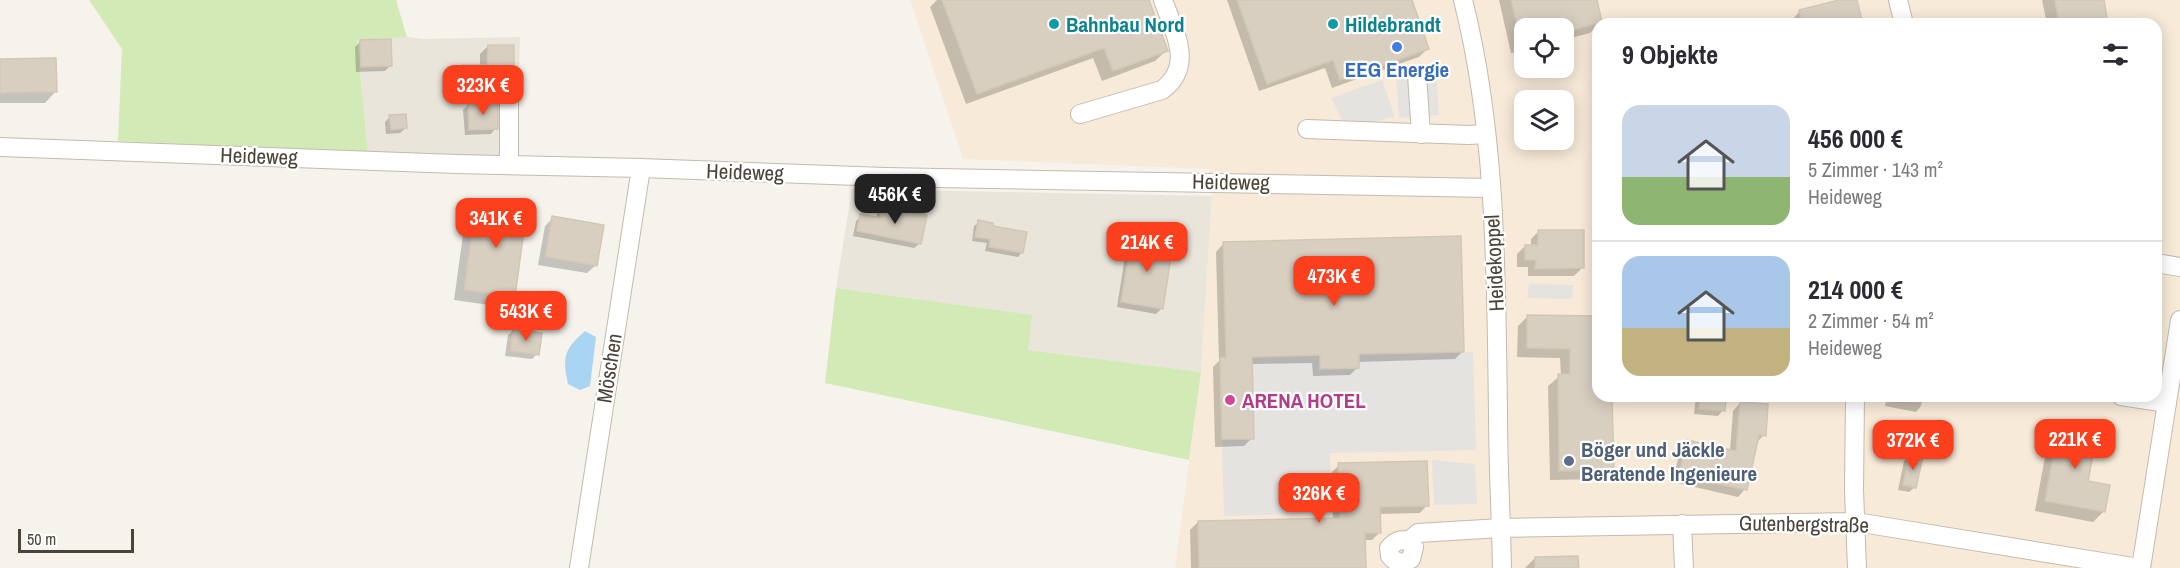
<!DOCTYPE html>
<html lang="de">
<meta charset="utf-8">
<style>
body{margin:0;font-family:"Archivo Narrow",sans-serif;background:#f7f7f7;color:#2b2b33;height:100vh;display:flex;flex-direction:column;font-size:22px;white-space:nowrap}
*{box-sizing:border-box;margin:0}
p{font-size:20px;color:#7c7c81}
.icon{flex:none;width:33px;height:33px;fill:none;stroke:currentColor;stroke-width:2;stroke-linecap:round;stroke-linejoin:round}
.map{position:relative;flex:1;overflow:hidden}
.panel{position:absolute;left:1592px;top:18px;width:570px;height:384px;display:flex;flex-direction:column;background:#fff;border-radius:18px;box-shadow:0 3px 15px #0003}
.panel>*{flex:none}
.buttons{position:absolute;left:1514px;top:18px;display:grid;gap:12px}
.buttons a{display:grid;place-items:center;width:60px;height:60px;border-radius:12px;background:#fff;box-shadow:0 3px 15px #0003;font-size:30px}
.scale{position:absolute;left:18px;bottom:15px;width:116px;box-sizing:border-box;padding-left:6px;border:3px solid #4b4439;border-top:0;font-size:16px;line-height:21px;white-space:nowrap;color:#4b4439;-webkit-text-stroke:4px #fff;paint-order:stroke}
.price{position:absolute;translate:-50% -51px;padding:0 14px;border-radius:12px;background:#fc3f1d;color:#fff;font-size:20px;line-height:39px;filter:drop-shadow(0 2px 3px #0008)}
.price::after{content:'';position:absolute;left:50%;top:36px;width:18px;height:14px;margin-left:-9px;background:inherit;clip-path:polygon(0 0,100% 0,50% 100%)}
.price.active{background:#222;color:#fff}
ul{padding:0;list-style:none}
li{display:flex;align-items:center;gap:18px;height:150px;padding:0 30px}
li+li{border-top:2px solid #e1e1e2}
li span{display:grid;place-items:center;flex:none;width:168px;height:120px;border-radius:18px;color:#555}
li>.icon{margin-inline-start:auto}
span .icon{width:72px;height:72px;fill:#fffc;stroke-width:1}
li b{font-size:26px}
h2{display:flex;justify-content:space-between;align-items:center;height:72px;padding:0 30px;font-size:26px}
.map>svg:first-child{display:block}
.residential{fill:#eae5da}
.commercial{fill:#f7ead8;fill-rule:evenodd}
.green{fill:#d2eab5}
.parking{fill:#e5e3e0}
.water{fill:#a9d4f2}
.shadow{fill:#0003}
.building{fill:#d8cfc1;stroke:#d3c7b4;stroke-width:1.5}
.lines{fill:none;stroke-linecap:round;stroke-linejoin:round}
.minor-casing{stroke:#c2bbae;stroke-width:20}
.minor{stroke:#fff;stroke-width:18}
.culture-dot{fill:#0f9aa8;stroke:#fff;stroke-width:2}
.shop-dot{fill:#3f7fe0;stroke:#fff;stroke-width:2}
.hotel-dot{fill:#d1479c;stroke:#fff;stroke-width:2}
.service-dot{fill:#5c6f8a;stroke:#fff;stroke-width:2}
.labels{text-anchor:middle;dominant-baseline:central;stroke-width:4.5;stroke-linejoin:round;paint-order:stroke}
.culture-label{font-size:21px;font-weight:bold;fill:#0d838f;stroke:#fff;text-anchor:start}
.shop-label{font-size:21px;font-weight:bold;fill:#366cbe;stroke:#fff}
.street-label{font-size:21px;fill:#4b4439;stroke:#fff}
.hotel-label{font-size:21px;font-weight:bold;fill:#b23c85;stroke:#fff;text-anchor:start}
.service-label{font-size:21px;font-weight:bold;fill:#4e5e75;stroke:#fff;text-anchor:start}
</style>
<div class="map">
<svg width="2180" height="568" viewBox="0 0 2180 568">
<rect width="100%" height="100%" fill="#f6f3ec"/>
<!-- residential -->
<g class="residential">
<path d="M 407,37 L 423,39 L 520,37 L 516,157 L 368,153 L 357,39 Z"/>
<path d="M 852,189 L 1212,196 L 1201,372 L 1028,350 L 1031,315 L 836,288 Z"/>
</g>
<!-- commercial -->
<path class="commercial" d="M 910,0 L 2180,0 L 2180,568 L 1175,568 L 1201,372 L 1212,196 L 1209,169 L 963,159 ZM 1598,24 L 2156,24 L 2156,396 L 1598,396 ZM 1524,28 L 1563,28 L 1563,68 L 1524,68 ZM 1524,100 L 1563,100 L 1563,140 L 1524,140 Z"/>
<!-- green -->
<g class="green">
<path d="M 89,0 L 396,0 L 407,37 L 357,40 L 368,153 L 118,141 L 122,49 Z"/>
<path d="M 836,288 L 1032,315 L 1028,350 L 1201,372 L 1189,460 L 825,383 Z"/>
</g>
<!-- parking -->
<g class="parking">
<path d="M 1436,70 L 1439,115 L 1399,118 L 1396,74 Z"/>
<path d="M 1382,80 L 1395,117 L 1346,127 L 1331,98 Z"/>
<path d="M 1529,284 L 1573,285 L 1572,299 L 1527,298 Z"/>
<path d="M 1473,352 L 1476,450 L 1330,453 L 1332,513 L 1224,516 L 1222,439 L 1254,439 L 1252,357 Z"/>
<path d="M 1432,460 L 1475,464 L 1477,504 L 1434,505 Z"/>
</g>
<!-- water -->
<path class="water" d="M 585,331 L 596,337 L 590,386 L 580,390 L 568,384 C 562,356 564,350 585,331 Z"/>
<!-- shadow -->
<g class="shadow">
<path d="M 937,0 L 1147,0 L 1166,51 L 1155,61 L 1102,81 L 1093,58 L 966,104 L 930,7 Z"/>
<path d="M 1227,0 L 1410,0 L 1427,49 L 1419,57 L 1332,88 L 1325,68 L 1259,91 Z"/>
<path d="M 1499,0 L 1596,0 L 1601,22 L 1590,33 L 1563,40 L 1563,28 L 1524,28 L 1524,50 L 1511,53 Z"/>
<path d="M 1846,0 L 1855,0 L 1861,24 L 1793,24 L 1792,20 L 1800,11 Z"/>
<path d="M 2042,0 L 2102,0 L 2107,24 L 2047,24 Z"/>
<path d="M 360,42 L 391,65 L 385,71 L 356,72 L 355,47 Z"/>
<path d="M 488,46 L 512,77 L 504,85 L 454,85 L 455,75 L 463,67 L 480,67 L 480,54 Z"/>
<path d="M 0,61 L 55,92 L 45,103 L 0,103 Z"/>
<path d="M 469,104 L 496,128 L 491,134 L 465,135 L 463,110 Z"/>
<path d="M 390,117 L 406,128 L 400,133 L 386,134 L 385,122 Z"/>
<path d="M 477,202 L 514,296 L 503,307 L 454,300 L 466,213 Z"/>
<path d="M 882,208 L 920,243 L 914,248 L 853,236 L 856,221 L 861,216 L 876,219 L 877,214 Z"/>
<path d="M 553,218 L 596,265 L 587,273 L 538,265 L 545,226 Z"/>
<path d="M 979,222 L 1022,252 L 1018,257 L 985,251 L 987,243 L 972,241 L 974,226 Z"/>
<path d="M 1539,231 L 1582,268 L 1574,276 L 1528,276 L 1528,267 L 1517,267 L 1517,254 L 1525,246 L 1531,246 L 1531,239 Z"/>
<path d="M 1133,239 L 1161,309 L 1156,314 L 1117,307 L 1127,244 Z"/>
<path d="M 1224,243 L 1463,351 L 1455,359 L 1358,362 L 1358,367 L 1350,375 L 1313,376 L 1312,363 L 1251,364 L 1252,438 L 1244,446 L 1215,447 L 1213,367 L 1219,361 L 1216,252 Z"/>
<path d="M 1528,316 L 1596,366 L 1598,396 L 1611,396 L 1612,469 L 1602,479 L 1550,480 L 1548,386 L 1561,375 L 1560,358 L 1517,357 L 1518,326 Z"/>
<path d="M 514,330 L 537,354 L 532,359 L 505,356 L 508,335 Z"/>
<path d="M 1696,396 L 1724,396 L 1723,410 L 1718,416 L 1694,414 Z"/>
<path d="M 1887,396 L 1923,396 L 1921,406 L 1916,412 L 1885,406 Z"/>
<path d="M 1740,403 L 1764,435 L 1757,442 L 1745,489 L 1738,497 L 1673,482 L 1680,449 L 1688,441 L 1730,451 L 1733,411 Z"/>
<path d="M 2060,424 L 2087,483 L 2104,511 L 2093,522 L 2035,511 L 2049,435 Z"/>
<path d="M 1910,455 L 1915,487 L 1909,492 L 1898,490 L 1904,461 Z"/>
<path d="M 1339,465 L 1427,505 L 1420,513 L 1379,514 L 1380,532 L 1372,540 L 1364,540 L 1364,568 L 1191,568 L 1190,530 L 1198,522 L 1333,519 L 1331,473 Z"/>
<path d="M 1577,558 L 1577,568 L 1525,568 L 1534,559 Z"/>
</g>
<!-- building -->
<g class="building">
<path d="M 942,0 L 1149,0 L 1168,51 L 1113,71 L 1104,48 L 977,94 Z"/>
<path d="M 1237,0 L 1412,0 L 1429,49 L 1340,80 L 1333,60 L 1267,84 Z"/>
<path d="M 1511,0 L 1597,0 L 1602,22 L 1563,33 L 1563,28 L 1518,28 Z"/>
<path d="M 1839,0 L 1857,0 L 1863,24 L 1802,24 L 1799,10 Z"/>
<path d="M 2055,0 L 2104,0 L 2108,24 L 2059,24 Z"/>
<path d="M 391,39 L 392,66 L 361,67 L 360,40 Z"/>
<path d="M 488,45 L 514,45 L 514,78 L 462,77 L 462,65 L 487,65 Z"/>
<path d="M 56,58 L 57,92 L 0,93 L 0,59 Z"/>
<path d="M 498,102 L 498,129 L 469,130 L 468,103 Z"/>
<path d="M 406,114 L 407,128 L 391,130 L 389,115 Z"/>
<path d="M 476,200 L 527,207 L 515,297 L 464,290 Z"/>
<path d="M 882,207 L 927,215 L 921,244 L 857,231 L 860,214 L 880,218 Z"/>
<path d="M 552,216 L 604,225 L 597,266 L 545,257 Z"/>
<path d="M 978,220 L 993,223 L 993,226 L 1027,232 L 1023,253 L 989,247 L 990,239 L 975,237 Z"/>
<path d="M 1538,230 L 1584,230 L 1584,268 L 1535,269 L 1536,260 L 1525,260 L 1525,245 L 1538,245 Z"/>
<path d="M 1461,236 L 1464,352 L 1359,354 L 1359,368 L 1320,369 L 1320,355 L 1252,357 L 1254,439 L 1222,439 L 1220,358 L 1226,357 L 1223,242 Z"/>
<path d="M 1132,237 L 1173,244 L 1163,309 L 1121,302 Z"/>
<path d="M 1527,315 L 1598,316 L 1598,396 L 1612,396 L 1614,470 L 1559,471 L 1558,374 L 1570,374 L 1570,349 L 1527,348 Z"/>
<path d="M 513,328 L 542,333 L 539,355 L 510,351 Z"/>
<path d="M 1700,396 L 1726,396 L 1725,411 L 1699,409 Z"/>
<path d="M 1740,402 L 1768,404 L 1766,436 L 1759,435 L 1747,490 L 1679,475 L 1687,440 L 1736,451 Z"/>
<path d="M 2059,423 L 2098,430 L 2088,481 L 2110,485 L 2105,512 L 2045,501 Z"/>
<path d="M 1909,454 L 1923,456 L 1916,488 L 1903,485 Z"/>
<path d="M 1427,461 L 1429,506 L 1380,507 L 1381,533 L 1365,533 L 1366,568 L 1199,568 L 1198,521 L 1340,518 L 1338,463 Z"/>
<path d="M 1578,556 L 1579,568 L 1535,568 L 1535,557 Z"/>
</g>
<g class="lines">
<defs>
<g id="minor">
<path d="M 1463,0 C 1497,134 1496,276 1498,413 C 1498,465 1501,516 1502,568"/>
<path d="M 1898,0 L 1904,24"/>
<path d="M 1417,75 L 1421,134"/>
<path d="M 490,90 L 509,91 L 509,165"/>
<path d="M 1080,114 L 1162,90 C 1195,66 1174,31 1163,0"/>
<path d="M 1307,129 L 1468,135 L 1486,134"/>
<path d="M 0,147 L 456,164 L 641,168 L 885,177 L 1490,188"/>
<path d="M 2156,263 L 2180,267"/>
<path d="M 1855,396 L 1854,490 L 1857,568"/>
<path d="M 2121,396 L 2167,403"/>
<path d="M 1682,524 L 1684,568"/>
<path d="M 1409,541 L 1414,547 L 1411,559 C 1402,564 1397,564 1390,556 L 1389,548 C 1395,541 1400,539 1409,541 L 1418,533 L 1501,528 L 1856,522 L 2139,568"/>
<path d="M 579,568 L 641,168"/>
<path d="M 2141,568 L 2180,320"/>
</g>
</defs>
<!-- minor casing -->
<use href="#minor" class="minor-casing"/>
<!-- minor -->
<use href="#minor" class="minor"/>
</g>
<!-- markers -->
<g class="culture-dot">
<circle cx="1054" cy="24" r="6"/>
<circle cx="1333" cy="24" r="6"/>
</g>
<circle class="shop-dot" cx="1397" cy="47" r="6"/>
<circle class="hotel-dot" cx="1230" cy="400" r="6"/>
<circle class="service-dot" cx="1569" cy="461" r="6"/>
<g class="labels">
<!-- culture labels -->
<g class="culture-label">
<text x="1066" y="24">Bahnbau Nord</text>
<text x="1345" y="24">Hildebrandt</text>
</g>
<!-- shop labels -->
<g class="shop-label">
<text x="1397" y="69">EEG Energie</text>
</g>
<!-- street labels -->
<g class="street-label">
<text transform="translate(259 156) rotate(2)">Heideweg</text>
<text transform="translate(745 172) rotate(2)">Heideweg</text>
<text transform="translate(1231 182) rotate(1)">Heideweg</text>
<text transform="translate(1494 263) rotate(-93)">Heidekoppel</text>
<text transform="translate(609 368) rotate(-81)">Möschen</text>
<text transform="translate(1804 524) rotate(1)">Gutenbergstraße</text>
</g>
<!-- hotel labels -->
<g class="hotel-label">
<text x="1242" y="400">ARENA HOTEL</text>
</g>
<!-- service labels -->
<g class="service-label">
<text x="1581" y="449">Böger und Jäckle<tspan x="1581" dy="24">Beratende Ingenieure</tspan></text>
</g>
</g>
</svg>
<div class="buttons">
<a><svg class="icon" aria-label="locate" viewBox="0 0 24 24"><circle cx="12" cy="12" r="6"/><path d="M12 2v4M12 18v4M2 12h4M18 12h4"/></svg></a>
<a><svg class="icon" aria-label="layers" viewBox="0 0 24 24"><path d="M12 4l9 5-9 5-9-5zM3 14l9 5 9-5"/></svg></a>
</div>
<div class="scale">50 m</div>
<b class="price" style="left:483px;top:116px">323K €</b>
<b class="price active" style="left:895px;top:225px">456K €</b>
<b class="price" style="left:496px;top:249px">341K €</b>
<b class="price" style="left:1147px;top:273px">214K €</b>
<b class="price" style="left:1334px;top:307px">473K €</b>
<b class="price" style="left:526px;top:342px">543K €</b>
<b class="price" style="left:2075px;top:470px">221K €</b>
<b class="price" style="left:1913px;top:471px">372K €</b>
<b class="price" style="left:1319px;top:524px">326K €</b>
<section class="panel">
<h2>9 Objekte<svg class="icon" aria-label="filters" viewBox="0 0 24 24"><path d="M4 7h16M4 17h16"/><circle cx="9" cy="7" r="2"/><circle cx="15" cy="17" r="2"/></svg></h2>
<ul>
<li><span style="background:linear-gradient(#c9d6e8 60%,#8fb573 0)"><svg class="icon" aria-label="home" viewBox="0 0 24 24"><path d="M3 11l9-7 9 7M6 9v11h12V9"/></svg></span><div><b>456 000 €</b><p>5 Zimmer · 143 m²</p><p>Heideweg</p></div></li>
<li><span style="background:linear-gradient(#a9c7e8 60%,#c2b280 0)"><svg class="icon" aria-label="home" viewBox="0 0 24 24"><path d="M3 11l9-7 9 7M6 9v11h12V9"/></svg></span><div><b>214 000 €</b><p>2 Zimmer · 54 m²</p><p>Heideweg</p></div></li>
</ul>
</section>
</div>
